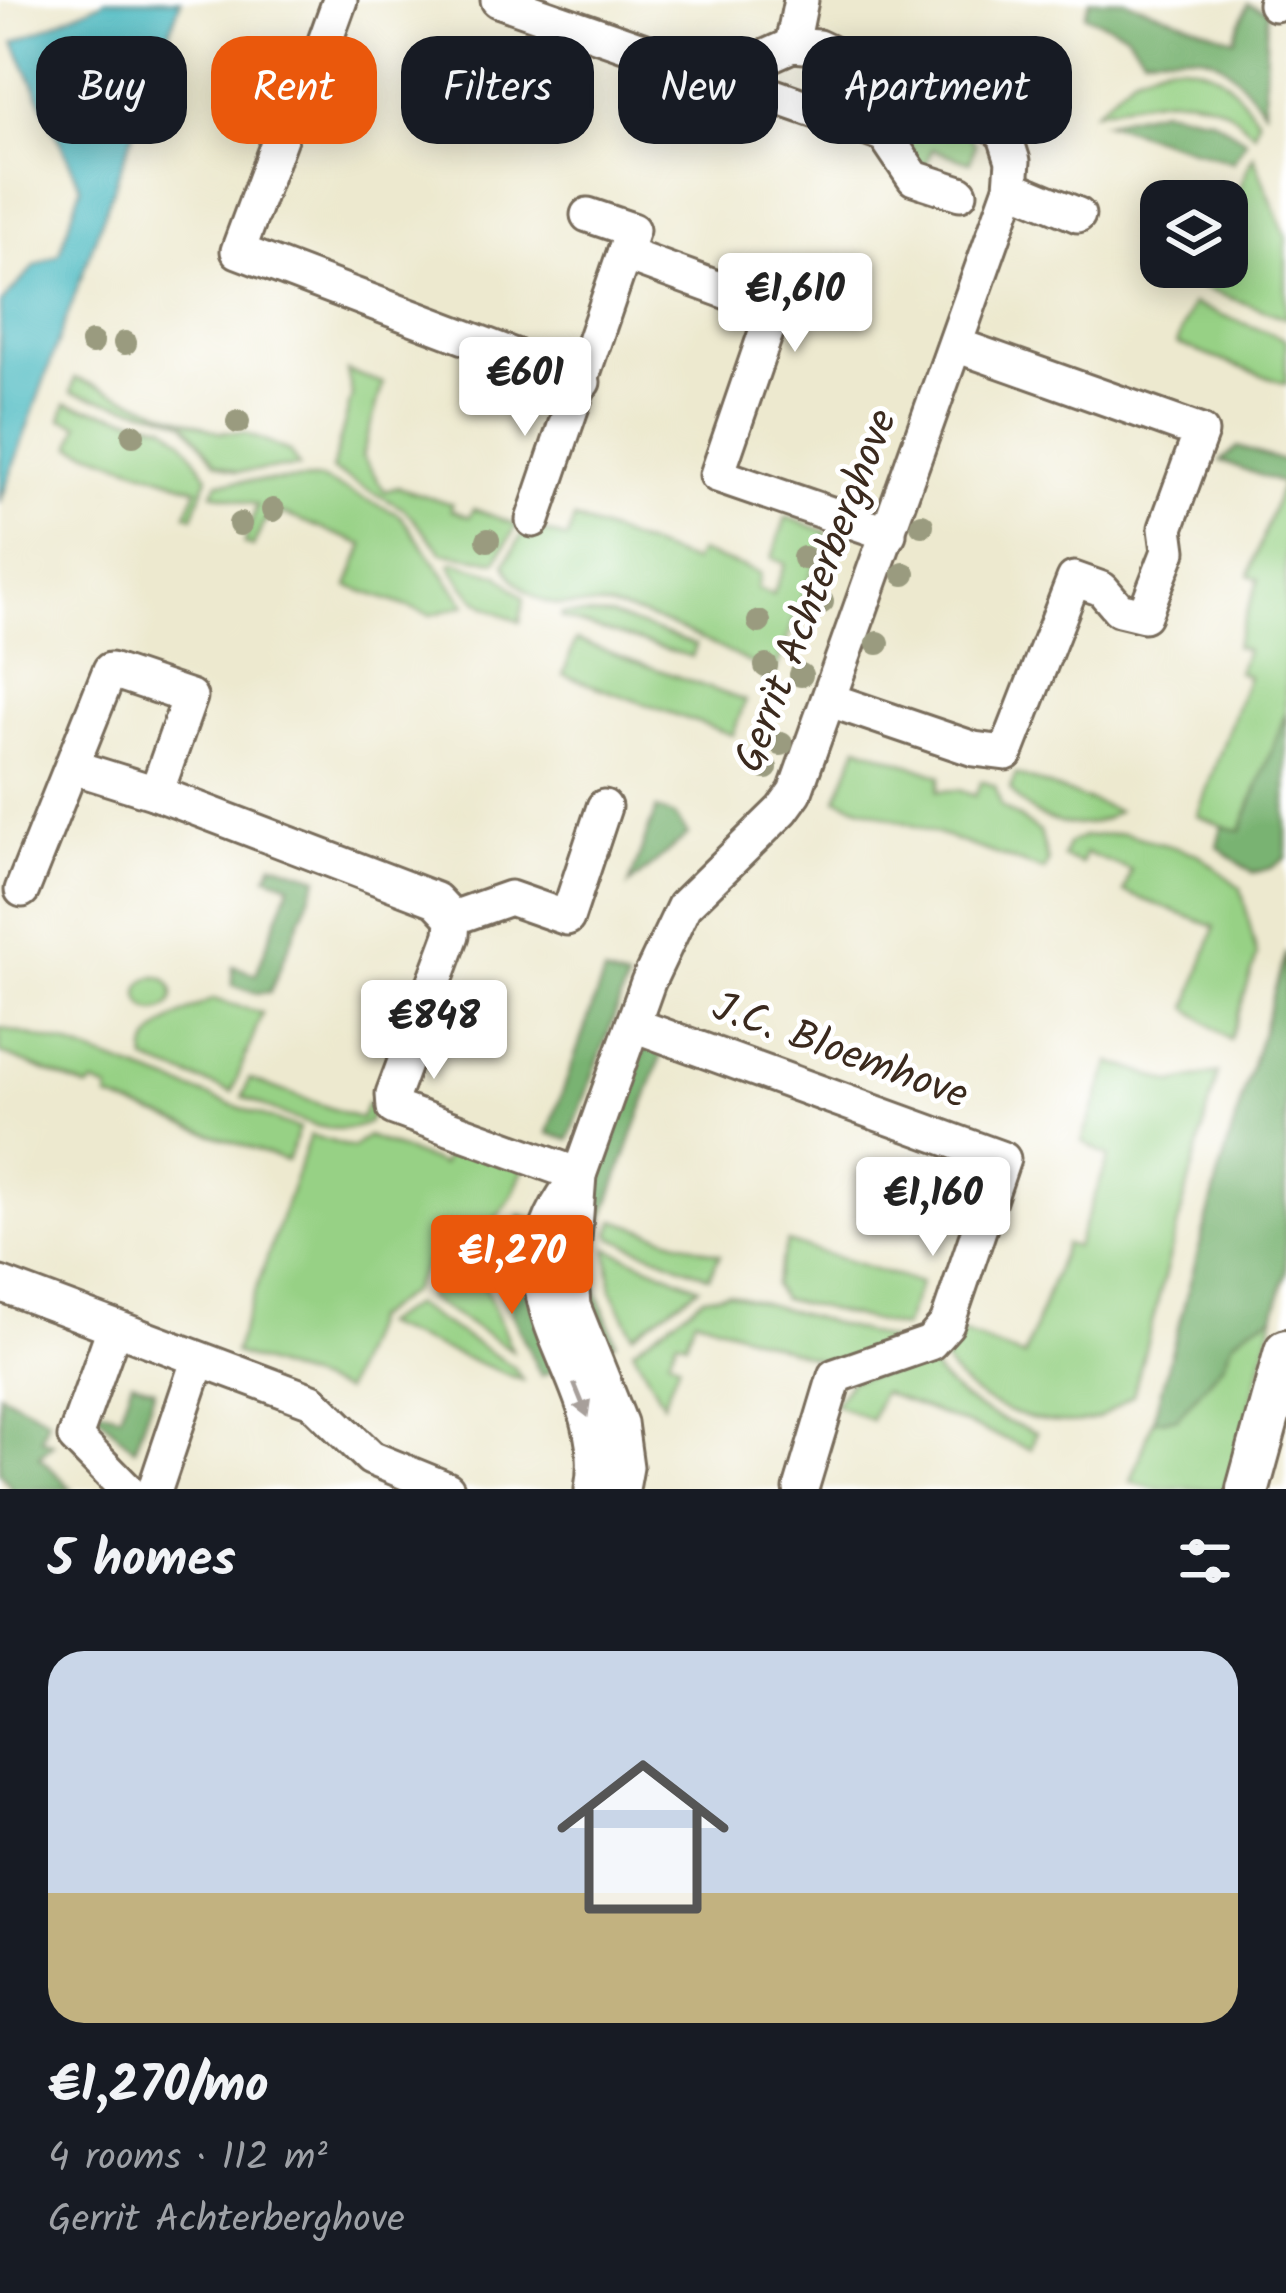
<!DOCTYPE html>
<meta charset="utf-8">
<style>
body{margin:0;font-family:Kalam,sans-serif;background:#20242c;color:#f1f3f6;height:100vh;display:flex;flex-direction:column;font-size:45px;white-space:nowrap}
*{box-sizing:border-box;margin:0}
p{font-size:39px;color:#9ea1a6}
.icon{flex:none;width:66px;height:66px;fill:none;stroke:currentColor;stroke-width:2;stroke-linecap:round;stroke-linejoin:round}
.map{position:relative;height:1489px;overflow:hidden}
.drawer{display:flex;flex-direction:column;background:#171b24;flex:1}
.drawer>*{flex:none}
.top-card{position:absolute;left:36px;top:36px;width:1215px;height:108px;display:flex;gap:24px}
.fabs{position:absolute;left:1140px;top:180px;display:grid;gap:24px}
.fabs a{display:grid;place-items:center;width:108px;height:108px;border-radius:24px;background:#171b24;box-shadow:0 6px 30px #0003;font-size:60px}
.price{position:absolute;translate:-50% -102px;padding:0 27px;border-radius:12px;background:#fff;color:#222;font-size:39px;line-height:78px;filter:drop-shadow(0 3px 6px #0008)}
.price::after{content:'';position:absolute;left:50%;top:72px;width:36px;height:27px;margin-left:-18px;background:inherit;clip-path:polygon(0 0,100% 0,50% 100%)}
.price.current{background:#ea580c;color:#fff}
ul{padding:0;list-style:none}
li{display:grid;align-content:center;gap:24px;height:636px;padding:0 48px}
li+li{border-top:3px solid #363941}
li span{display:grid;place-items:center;height:372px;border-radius:36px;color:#555}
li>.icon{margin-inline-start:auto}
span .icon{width:216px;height:216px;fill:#fffc;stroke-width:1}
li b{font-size:51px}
h2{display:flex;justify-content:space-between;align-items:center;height:144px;padding:0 48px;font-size:51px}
.tag{padding:0 42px;border-radius:36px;background:#171b24;box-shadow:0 6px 30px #0003;font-size:42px;line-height:108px}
.tag.current{background:#ea580c;color:#fff}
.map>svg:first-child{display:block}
.green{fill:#97d185;stroke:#697e52;stroke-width:3}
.forest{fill:#79b372;stroke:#5a6e48;stroke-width:3}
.water{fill:#4bbac1;stroke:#437270;stroke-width:3}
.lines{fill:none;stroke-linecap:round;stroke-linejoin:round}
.minor-casing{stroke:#796d5c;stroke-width:39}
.major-casing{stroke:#796d5c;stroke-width:48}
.minor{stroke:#fff;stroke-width:33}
.major{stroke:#fff;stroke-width:42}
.tree{fill:#9a9b7f}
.oneway{fill:#a79f9a}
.labels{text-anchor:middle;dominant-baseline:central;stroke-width:10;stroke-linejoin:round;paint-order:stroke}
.street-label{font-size:42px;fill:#3b2a1e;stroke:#fff}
</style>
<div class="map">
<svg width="1286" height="1489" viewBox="0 0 1286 1489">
<rect width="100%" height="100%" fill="#fff"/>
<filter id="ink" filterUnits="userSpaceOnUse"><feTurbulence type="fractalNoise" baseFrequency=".00833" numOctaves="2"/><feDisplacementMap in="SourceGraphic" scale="24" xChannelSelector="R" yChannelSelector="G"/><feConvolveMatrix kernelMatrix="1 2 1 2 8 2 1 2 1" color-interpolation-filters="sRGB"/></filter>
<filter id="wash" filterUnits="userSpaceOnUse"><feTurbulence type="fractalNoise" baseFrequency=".004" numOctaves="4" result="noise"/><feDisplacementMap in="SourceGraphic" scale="48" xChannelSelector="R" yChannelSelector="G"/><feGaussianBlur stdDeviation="2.7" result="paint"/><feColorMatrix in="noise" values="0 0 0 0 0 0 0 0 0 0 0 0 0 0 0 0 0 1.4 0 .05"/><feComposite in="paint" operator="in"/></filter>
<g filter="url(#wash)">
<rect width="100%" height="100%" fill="#ede9cf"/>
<!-- green -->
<g class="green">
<path d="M 1167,63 C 1220,65 1227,79 1258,119 L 1254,133 C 1244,125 1234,113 1223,108 C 1183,88 1135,102 1095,111 L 1135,74 Z"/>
<path d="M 886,97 L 959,124 L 975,144 L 970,162 L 932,149 L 925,167 L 915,163 L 883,110 Z"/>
<path d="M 1253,155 L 1286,237 L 1286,318 L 1200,287 L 1208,267 L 1227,267 L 1227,220 Z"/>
<path d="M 1192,304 L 1286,339 L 1286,384 L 1177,344 Z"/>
<path d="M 347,371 L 383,383 L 362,456 L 385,491 L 398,487 L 452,504 L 451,510 L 469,517 L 474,509 L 517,525 L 496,561 L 443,553 L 404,509 L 332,470 L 352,395 Z"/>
<path d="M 75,378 L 218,432 L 245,433 L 289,451 L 299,467 L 237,472 L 216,463 L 185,423 L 162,414 L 71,393 Z"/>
<path d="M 66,404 L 165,425 L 182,439 L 208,476 L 193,517 L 186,514 L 197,489 L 72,446 L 79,425 L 61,419 Z"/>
<path d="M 321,479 L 400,515 L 466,605 L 431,615 L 348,586 L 364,545 L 284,514 L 264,522 L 253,547 L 244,544 L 257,505 L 213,493 L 218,482 Z"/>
<path d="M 1282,483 L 1286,485 L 1286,713 L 1240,832 L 1197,816 L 1248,676 L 1238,672 L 1246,650 L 1235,646 L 1259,579 L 1249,575 Z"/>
<path d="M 786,517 L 827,532 L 774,675 C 722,650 667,618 609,607 C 584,603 558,611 535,597 C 524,590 508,576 505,563 L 528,526 L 567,539 L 574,519 L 693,562 L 699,552 L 760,573 L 757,589 L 773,595 L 785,564 L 772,558 Z"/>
<path d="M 454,562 L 499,575 L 524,598 L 520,622 C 482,606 471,601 450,565 Z"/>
<path d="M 562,614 L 612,616 L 696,645 L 692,657 L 561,618 Z"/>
<path d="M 576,640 L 745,701 L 733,735 L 563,675 Z"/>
<path d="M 858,746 L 941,776 L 938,791 L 959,790 L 975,796 L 981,781 L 995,786 L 1001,806 L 1040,832 L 1048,862 L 1044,871 L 837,799 Z"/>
<path d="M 1016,774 L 1118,811 C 1084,837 1032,824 1010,789 Z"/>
<path d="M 1124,833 L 1198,854 L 1241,888 L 1257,956 L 1230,1040 L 1188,1008 L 1215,927 L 1124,892 L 1131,870 L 1085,853 L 1081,864 L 1063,857 L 1068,844 L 1083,837 Z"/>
<circle cx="156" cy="994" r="17"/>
<path d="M 213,999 L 262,1013 L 232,1092 L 146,1061 C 140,1029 189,1011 213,999 Z"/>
<path d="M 0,1028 L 65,1044 L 299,1129 L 287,1161 L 108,1098 L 109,1090 L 94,1084 L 88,1088 L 0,1053 Z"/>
<path d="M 1111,1062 L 1173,1083 L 1218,1073 L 1133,1395 C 1121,1403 1105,1417 1092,1420 C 1042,1432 961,1403 942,1355 L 959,1332 L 1024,1357 L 1065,1244 L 1076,1247 L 1109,1157 L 1082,1141 Z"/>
<path d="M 249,1079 L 361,1119 L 367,1103 L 375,1105 L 368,1123 C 329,1142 281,1112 243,1097 Z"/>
<path d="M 310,1135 L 353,1148 L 367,1136 L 442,1165 L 449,1151 L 463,1155 L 468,1144 L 525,1165 C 505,1216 494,1232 439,1240 L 411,1291 L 372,1319 L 344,1391 L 234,1353 Z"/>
<path d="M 615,1220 L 720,1255 L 709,1277 L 613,1238 L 610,1233 Z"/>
<path d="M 787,1242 L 920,1283 L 903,1328 L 782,1299 L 774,1285 Z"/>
<path d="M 492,1245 L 482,1280 L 512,1350 L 428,1299 C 426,1287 430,1282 435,1271 C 448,1241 462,1248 492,1245 Z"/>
<path d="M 607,1248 L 699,1287 L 633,1334 L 612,1291 Z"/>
<path d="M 728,1293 L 894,1341 L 839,1367 L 695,1317 L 686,1342 L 677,1339 L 669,1358 L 679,1363 L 663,1403 L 633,1349 L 704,1297 Z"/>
<path d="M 413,1305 L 514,1367 L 522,1380 L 380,1325 Z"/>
<path d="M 1274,1316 L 1229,1489 L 1155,1489 L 1131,1482 L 1153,1420 L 1177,1418 L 1224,1362 L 1233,1341 L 1253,1325 Z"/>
<path d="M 929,1364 C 958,1403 991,1417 1036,1433 L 1031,1449 L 882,1392 L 871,1420 L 835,1404 L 851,1380 Z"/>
</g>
<!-- forest -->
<g class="forest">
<path d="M 1090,0 L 1124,0 L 1234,39 L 1248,4 L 1267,11 L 1264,109 C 1216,52 1218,51 1143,55 L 1125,32 L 1085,15 Z"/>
<path d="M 1162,109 L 1211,118 L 1246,140 L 1233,162 L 1105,122 Z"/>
<path d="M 1238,447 L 1286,462 L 1286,485 L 1221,461 Z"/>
<path d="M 1286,713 L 1286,858 L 1272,868 L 1252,873 L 1217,846 L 1222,826 L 1241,831 Z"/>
<path d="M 656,809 L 675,816 L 688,835 L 629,885 Z"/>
<path d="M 273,863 L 318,877 L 270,992 L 256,993 L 232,985 L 233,966 L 256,974 L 290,884 L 267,876 Z"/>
<path d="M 1286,952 L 1286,1272 L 1274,1316 L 1253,1325 L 1233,1341 L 1224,1362 L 1177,1418 L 1153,1420 L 1219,1175 Z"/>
<path d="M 604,974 L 627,981 L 569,1140 L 548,1133 Z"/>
<path d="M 645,1046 L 663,1051 L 600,1227 L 583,1222 Z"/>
<path d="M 520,1215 L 538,1221 L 523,1280 L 555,1369 L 541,1376 L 496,1280 Z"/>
<path d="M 579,1239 L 596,1243 L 596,1289 L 616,1342 L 601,1352 L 578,1292 Z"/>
<path d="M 132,1381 L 155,1389 L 134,1449 L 98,1414 L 98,1408 L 120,1415 Z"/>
<path d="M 0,1393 L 48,1419 L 41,1439 L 53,1444 L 39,1456 L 72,1489 L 12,1489 L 0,1472 Z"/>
</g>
<!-- water -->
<path class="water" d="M 106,0 L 181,0 L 0,503 L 0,304 L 35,266 L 59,254 L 81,187 L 14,42 Z"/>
</g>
<g filter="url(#ink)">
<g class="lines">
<defs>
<g id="minor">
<path d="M 340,0 L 310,83 L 294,100 L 238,251 L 583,382"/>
<path d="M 498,0 L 708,73 L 754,62 L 792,45"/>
<path d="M 1275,4 L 1276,0"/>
<path d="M 792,45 L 801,0"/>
<path d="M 771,95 L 885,135 L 914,178 L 960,193"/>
<path d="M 1011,187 L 1078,215"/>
<path d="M 624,254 L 774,309 L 717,475 L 889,534"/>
<path d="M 533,520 L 632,230 L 588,215"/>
<path d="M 830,700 L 974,749 L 1006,753 L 1074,579 L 1102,589 L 1119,609 L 1144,615 L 1169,551 L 1166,528 L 1201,432 L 956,345"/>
<path d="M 73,767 L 156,793 L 436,900 L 453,918 L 452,935 L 393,1094 L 394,1108 L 579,1175"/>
<path d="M 22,890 L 110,670 L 190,697 L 156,793"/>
<path d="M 453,918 L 510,898 L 567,918 L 604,807"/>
<path d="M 634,1025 L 1003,1159 L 947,1324 L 930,1343 L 835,1376 L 801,1489"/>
<path d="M 571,1186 C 484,1301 613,1376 592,1489"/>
<path d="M 0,1284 L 312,1401 L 371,1458 L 447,1489"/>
<path d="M 114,1328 L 75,1437 L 126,1489"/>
<path d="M 155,1489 L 198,1361"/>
<path d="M 622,1489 L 626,1467 L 620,1423 L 573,1306 L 571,1279 L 579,1175 L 648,982 L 684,906 L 782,810 L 795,792 L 1011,187 L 1013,161 L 1005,136 L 978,110 L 875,74 L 818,47 L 792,45"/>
</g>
<path id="major" d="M 1248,1489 L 1286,1351"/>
</defs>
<!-- minor casing -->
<use href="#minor" class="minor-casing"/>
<!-- major casing -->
<use href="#major" class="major-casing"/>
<!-- minor -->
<use href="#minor" class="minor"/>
<!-- major -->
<use href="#major" class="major"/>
</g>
<!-- trees -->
<g class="tree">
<circle cx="92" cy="343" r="12"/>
<circle cx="125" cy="343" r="12"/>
<circle cx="238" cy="422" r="12"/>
<circle cx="133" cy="435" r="12"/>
<circle cx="273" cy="510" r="12"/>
<circle cx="240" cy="524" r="12"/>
<circle cx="922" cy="525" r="12"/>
<circle cx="488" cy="540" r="12"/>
<circle cx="804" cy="558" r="12"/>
<circle cx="904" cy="574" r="12"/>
<circle cx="822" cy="602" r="12"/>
<circle cx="759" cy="622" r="12"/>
<circle cx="878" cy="643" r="12"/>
<circle cx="766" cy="666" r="12"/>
<circle cx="801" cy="675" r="12"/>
<circle cx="781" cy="744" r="12"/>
<circle cx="766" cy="768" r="12"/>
</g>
<!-- one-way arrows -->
<defs><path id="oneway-solid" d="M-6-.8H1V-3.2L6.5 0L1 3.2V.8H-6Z" transform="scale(3)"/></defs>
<use class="oneway" href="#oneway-solid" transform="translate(581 1400) rotate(68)"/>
</g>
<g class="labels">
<!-- street labels -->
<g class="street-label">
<text transform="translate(817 591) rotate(-69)">Gerrit Achterberghove</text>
<text transform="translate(840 1052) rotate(20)">J.C. Bloemhove</text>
</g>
</g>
</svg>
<div class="fabs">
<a><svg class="icon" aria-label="layers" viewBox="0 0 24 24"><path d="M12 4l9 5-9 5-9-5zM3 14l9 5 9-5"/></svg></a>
</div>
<b class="price" style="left:795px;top:355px">€1,610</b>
<b class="price" style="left:525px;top:439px">€601</b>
<b class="price" style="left:434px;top:1082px">€848</b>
<b class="price" style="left:933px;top:1259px">€1,160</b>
<b class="price current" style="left:512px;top:1317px">€1,270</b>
<div class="top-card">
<a class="tag">Buy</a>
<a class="tag current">Rent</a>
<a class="tag">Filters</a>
<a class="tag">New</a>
<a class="tag">Apartment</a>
</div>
</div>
<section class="drawer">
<h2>5 homes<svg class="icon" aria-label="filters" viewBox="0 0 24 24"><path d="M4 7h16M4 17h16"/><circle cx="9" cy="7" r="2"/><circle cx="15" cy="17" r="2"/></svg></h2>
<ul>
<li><span style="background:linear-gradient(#c9d6e8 65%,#c2b280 0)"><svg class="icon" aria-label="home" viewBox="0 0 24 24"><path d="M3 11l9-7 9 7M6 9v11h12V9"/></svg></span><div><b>€1,270/mo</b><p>4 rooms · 112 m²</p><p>Gerrit Achterberghove</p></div></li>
</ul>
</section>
